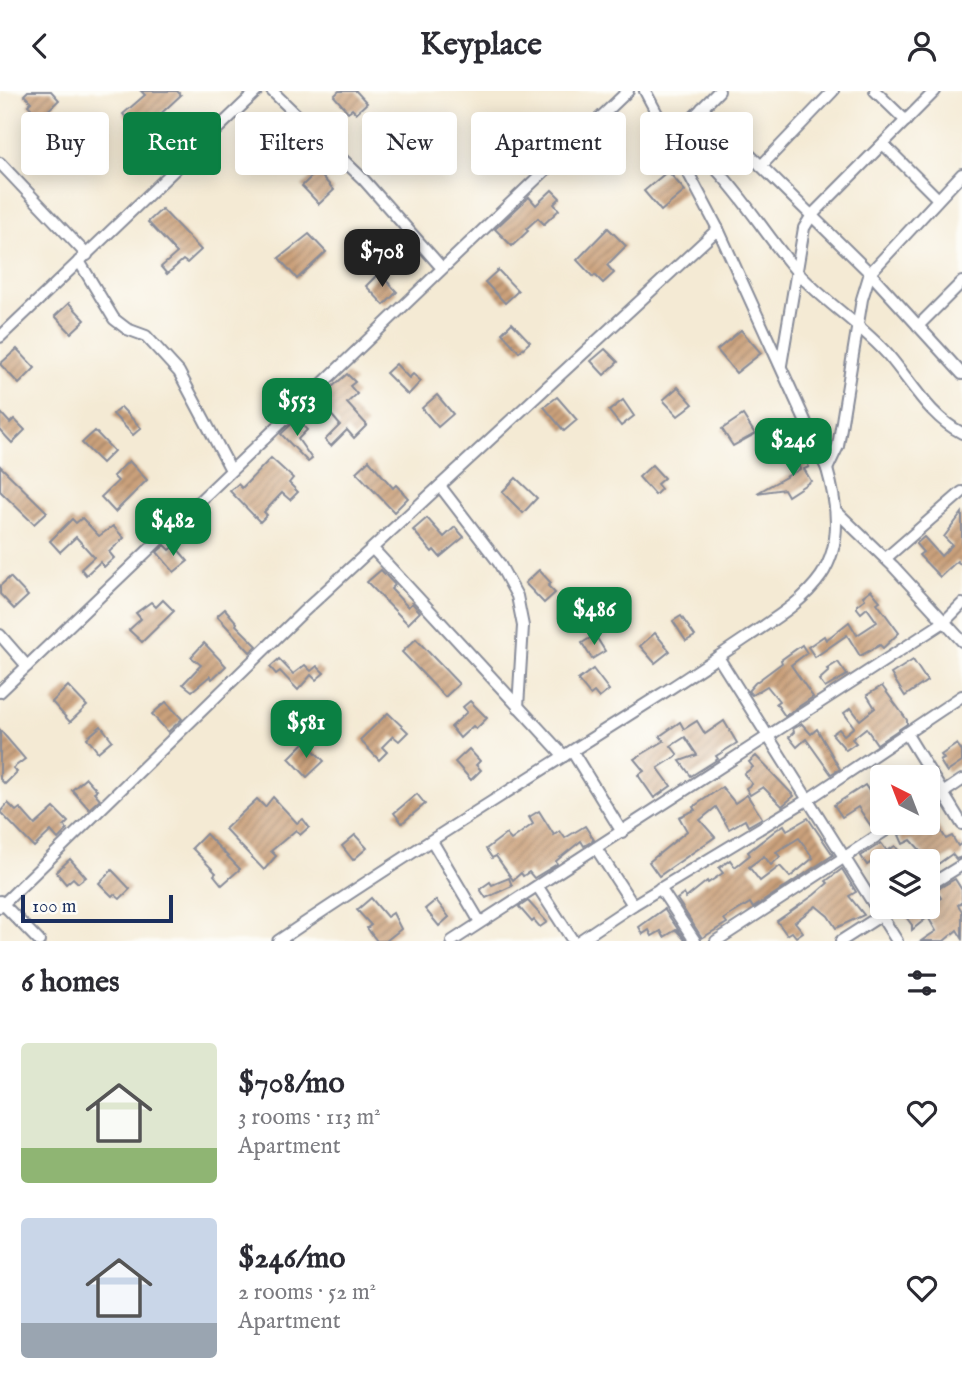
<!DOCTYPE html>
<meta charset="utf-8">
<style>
body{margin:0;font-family:"IM FELL English",serif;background:#f2f2f3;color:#2b2b33;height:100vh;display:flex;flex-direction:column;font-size:26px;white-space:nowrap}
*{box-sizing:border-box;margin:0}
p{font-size:23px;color:#7c7c81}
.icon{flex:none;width:38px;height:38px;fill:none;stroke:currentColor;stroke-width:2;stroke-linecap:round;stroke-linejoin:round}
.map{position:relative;height:850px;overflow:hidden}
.side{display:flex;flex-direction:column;background:#fff;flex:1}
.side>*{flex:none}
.top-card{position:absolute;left:21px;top:21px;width:920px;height:63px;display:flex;gap:14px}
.needle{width:46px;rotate:318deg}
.buttons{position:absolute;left:870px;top:674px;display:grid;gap:14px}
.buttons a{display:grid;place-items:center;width:70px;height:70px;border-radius:7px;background:#fff;box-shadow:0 4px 18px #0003;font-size:35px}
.scale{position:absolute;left:21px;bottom:18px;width:152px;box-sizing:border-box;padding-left:7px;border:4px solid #1b2f5e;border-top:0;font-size:19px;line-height:24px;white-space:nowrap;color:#1b2f5e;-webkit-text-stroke:5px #fdfcf7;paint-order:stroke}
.price{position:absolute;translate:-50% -60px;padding:0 16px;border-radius:14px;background:#0b8043;color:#fff;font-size:23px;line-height:46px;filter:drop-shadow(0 2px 4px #0008)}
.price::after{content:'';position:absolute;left:50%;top:42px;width:21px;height:16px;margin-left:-10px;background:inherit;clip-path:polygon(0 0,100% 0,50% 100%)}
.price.active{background:#222;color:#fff}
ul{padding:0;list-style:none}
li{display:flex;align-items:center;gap:21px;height:175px;padding:0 21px}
li span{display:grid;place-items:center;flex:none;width:196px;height:140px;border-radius:7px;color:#555}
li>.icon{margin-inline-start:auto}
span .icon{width:84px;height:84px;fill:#fffc;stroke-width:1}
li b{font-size:30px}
h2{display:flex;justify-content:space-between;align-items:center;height:84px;padding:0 21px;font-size:30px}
.pill{padding:0 24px;border-radius:7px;background:#fff;box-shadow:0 4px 18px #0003;font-size:24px;line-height:63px}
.pill.active{background:#0b8043;color:#fff}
header{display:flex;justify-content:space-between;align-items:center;height:91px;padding:0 21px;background:#fff;font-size:32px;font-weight:800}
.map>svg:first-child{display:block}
.building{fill:url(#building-hatch);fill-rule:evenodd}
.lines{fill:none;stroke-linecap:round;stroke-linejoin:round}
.minor-casing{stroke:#888c99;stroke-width:14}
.minor{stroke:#fff;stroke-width:10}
</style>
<header><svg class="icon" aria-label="back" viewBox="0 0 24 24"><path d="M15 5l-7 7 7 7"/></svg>Keyplace<svg class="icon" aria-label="person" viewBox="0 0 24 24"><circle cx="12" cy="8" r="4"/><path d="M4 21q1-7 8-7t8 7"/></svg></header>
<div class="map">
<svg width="962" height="850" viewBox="0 0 962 850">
<defs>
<pattern id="building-hatch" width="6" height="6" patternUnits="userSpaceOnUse" patternTransform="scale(1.75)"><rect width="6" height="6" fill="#cba17b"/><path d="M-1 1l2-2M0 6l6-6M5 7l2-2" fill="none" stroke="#a48468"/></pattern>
</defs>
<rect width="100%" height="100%" fill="#fdfcf7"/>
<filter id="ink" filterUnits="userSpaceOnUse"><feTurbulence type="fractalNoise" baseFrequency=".0143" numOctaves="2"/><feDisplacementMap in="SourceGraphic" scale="14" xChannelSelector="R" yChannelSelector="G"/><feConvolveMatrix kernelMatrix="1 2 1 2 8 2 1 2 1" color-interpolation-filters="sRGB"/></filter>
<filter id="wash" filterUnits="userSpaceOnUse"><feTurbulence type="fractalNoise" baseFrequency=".00686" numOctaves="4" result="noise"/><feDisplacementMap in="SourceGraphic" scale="28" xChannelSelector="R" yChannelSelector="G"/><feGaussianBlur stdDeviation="1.57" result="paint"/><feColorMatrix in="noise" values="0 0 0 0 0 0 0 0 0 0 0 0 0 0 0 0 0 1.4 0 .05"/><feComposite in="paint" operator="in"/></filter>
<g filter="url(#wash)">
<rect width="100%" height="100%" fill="#f4ead4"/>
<g id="blocks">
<!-- building -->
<g class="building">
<path d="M 28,0 L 51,0 L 59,9 L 40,27 L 28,14 L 31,11 L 24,4 Z"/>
<path d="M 141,0 L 177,0 L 181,4 L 140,42 L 123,23 L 145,4 Z"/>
<path d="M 339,0 L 356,0 L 367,12 L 356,22 L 352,18 L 348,21 L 334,5 Z"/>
<path d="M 608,37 L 622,52 L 608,65 L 604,60 L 588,75 L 577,64 Z"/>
<path d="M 317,80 L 334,99 L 319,113 L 302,95 Z"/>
<path d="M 668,80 L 685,100 L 661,120 L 644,100 Z"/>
<path d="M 552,99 L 560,107 L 554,113 L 559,119 L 544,133 L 538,127 L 526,138 L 528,140 L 512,155 L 495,138 L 529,106 L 536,114 Z"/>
<path d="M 162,118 L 201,159 L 187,172 L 183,169 L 167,183 L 161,176 L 177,162 L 148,131 Z"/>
<path d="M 608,137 L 626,155 L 607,174 L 614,182 L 603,192 L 595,184 L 593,186 L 577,169 Z"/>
<path d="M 309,143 L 326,161 L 297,188 L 279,167 Z"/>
<path d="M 498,179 L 518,200 L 505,212 L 485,191 Z"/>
<path d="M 379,182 L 397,201 L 384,214 L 366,195 Z"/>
<path d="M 69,212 L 85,229 L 71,242 L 55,225 Z"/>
<path d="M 512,232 L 530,251 L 519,261 L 502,242 Z"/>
<path d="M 741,239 L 761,262 L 736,282 L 717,259 Z"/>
<path d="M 17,258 L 35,277 L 19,293 L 0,273 Z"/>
<path d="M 605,258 L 618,271 L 604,284 L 591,270 Z"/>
<path d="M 396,273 L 409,287 L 413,283 L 421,290 L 408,304 L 386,282 Z"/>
<path d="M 347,283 L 355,291 L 350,295 L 357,303 L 347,312 L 367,334 L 354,347 L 347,339 L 331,355 L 325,349 L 340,334 L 318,308 Z"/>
<path d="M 678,296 L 693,313 L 678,325 L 663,309 Z"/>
<path d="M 437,304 L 453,323 L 438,336 L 422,317 Z"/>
<path d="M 557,306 L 577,329 L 564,340 L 544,316 Z"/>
<path d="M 623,309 L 634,325 L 621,335 L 609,320 Z"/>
<path d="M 121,316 L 141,337 L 133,344 L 113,323 Z"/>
<path d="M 0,321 L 10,332 L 14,328 L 25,339 L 12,352 L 0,339 Z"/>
<path d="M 743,324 L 755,343 L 733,355 L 722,338 Z"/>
<path d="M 297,328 L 307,339 L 298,348 L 312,368 L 308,371 L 281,343 Z"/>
<path d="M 95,340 L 114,360 L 102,372 L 82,352 Z"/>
<path d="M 802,361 L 809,376 L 804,378 L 811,390 L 788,405 L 784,398 L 757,402 L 800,378 L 794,365 Z"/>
<path d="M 271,367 L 293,387 L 289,392 L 298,401 L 290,409 L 282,402 L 264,421 L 267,424 L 260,431 L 230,400 L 238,393 L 242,397 Z"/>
<path d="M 369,369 L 393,397 L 396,394 L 408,407 L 394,421 L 356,381 Z"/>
<path d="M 129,370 L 147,389 L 115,421 L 101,406 L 118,390 L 113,385 Z"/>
<path d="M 652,374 L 664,387 L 657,393 L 661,398 L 655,404 L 639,386 Z"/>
<path d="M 0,375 L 47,421 L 34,433 L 0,400 Z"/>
<path d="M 516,387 L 537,407 L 523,422 L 502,401 Z"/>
<path d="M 962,422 L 962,475 L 957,470 L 940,486 L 919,464 L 923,461 L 916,453 L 924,446 L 941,465 L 952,454 L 944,446 Z"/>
<path d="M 82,427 L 99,445 L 113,435 L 124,447 L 109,461 L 114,467 L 104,476 L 100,471 L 86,484 L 81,478 L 94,466 L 76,446 L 60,461 L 50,450 L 72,428 L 76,432 Z"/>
<path d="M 427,427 L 444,446 L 455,436 L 464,446 L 440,466 L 434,459 L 432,461 L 413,439 Z"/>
<path d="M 165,454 L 170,459 L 175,455 L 188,470 L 174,481 L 157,461 Z"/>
<path d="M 381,479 L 395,494 L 391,498 L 408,516 L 412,512 L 420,521 L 408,533 L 367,491 Z"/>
<path d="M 539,479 L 551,492 L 548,495 L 555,502 L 544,512 L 525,492 Z"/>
<path d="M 10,486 L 28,505 L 14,518 L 0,503 L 0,495 Z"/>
<path d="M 871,499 L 880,510 L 877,512 L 899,542 L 883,557 L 880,554 L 860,565 L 847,544 L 815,566 L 808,556 L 824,545 L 826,549 L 849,531 L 857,544 L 877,531 L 867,517 L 861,522 L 857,517 L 857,514 L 865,508 L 863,505 Z"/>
<path d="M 163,509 L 174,520 L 142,551 L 129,539 L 141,528 L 136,522 L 151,511 L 156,516 Z"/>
<path d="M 225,518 L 237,532 L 236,534 L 257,555 L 250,561 L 217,525 Z"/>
<path d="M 681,525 L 695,545 L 686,550 L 673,530 Z"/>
<path d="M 655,542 L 670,560 L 655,572 L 640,555 Z"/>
<path d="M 595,544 L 605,560 L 592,568 L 582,552 Z"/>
<path d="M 416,548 L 459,593 L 445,606 L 402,561 Z"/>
<path d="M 204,552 L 226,575 L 212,588 L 210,585 L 192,600 L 183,593 L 201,574 L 191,566 Z"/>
<path d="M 802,554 L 807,562 L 791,574 L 813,606 L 785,625 L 776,612 L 779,610 L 767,595 L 752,604 L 748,600 L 755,592 L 782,572 L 781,569 Z"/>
<path d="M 279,568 L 293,583 L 305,574 L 311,580 L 317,575 L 324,582 L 316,589 L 311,584 L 298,599 L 280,580 L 276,583 L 270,576 Z"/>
<path d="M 913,569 L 927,590 L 905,605 L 891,583 Z"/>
<path d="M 838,571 L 847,584 L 825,597 L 819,589 L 829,580 L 827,578 Z"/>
<path d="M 593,578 L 609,599 L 599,607 L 594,601 L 590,604 L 578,589 Z"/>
<path d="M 68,595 L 87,615 L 70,631 L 52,611 Z"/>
<path d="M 882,595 L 907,629 L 907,633 L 877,653 L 866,637 L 852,648 L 856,652 L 846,659 L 832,643 L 839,638 L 844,644 L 854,636 L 844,622 L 851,617 L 860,629 L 875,617 L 867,604 Z"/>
<path d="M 470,610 L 487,627 L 476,638 L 473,635 L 460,647 L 451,636 L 467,621 L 463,616 Z"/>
<path d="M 166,611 L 182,628 L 168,641 L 152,623 Z"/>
<path d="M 388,622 L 408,641 L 399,650 L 393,645 L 382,656 L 387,661 L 379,669 L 360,649 Z"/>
<path d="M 697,630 L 705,643 L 724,630 L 737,652 L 716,665 L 718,668 L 691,685 L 680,670 L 697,664 L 685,646 L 671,655 L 678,664 L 658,677 L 671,695 L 654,707 L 638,684 L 644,680 L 634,668 L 664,650 L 660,645 L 680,631 L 684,638 Z"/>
<path d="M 802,633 L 811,643 L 817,638 L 840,678 L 831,683 L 806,648 L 797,656 L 789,646 L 794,641 L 793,638 Z"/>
<path d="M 101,635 L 112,649 L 98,661 L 87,647 Z"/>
<path d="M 0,639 L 25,668 L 13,677 L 17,681 L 5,693 L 0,688 Z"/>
<path d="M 305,651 L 324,670 L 307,686 L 289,667 Z"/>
<path d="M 957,653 L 962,660 L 962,671 L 947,681 L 940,670 L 944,668 L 941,664 Z"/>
<path d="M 469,658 L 480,670 L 476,674 L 481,679 L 471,689 L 455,671 Z"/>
<path d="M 756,665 L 794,705 L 782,715 L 763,696 L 750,704 L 746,697 L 752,693 L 744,683 L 753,676 L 749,671 Z"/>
<path d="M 86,687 L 97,699 L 94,701 L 100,708 L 89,718 L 72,699 Z"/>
<path d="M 865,694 L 877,712 L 882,708 L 882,732 L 873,738 L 858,716 L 842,726 L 834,714 Z"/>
<path d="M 722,696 L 735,712 L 747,704 L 762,727 L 748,735 L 745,729 L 729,738 L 716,716 L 700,729 L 715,746 L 659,785 L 649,771 L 687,740 L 679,726 L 695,719 L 693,716 Z"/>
<path d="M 417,703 L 425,713 L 402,732 L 394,722 Z"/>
<path d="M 273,706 L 297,732 L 303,728 L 309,736 L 300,744 L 296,739 L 271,760 L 276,765 L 264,779 L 225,738 L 257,708 L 265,716 Z"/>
<path d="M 8,712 L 16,720 L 20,717 L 35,734 L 54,717 L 68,731 L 64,735 L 67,739 L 58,748 L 51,740 L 34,756 L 0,721 Z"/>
<path d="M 539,720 L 554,744 L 560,740 L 565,747 L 585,735 L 594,749 L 584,755 L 581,750 L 556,770 L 557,773 L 534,787 L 529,781 L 523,785 L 521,782 L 513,789 L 496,765 L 492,767 L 486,758 L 506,743 L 511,749 L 533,733 L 529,726 Z"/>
<path d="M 808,727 L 833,764 L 753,817 L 750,812 L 724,828 L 727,832 L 702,847 L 677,808 L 684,803 L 686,807 L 707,790 L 708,792 L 723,782 L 719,777 L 730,769 L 735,776 L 750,764 L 748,761 L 776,739 L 784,734 L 787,739 ZM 799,747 L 813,767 L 790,786 L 780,775 L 760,790 L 749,776 L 764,765 L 771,774 L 780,766 L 776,761 Z"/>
<path d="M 935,730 L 946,748 L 952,745 L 958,755 L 962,752 L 962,766 L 956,768 L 952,763 L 938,773 L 934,766 L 929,769 L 911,749 L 903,753 L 899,744 L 919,734 L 923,738 Z"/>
<path d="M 206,743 L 240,778 L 222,794 L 214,784 L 216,782 L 192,757 Z"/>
<path d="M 355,744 L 367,757 L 353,769 L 342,755 Z"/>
<path d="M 881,752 L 887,760 L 895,755 L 907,770 L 878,770 L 876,768 L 867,774 L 861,765 Z"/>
<path d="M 70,768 L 86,786 L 78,792 L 73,787 L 66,793 L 56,781 Z"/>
<path d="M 842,778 L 856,801 L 849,805 L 864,824 L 836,837 L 828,825 L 816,815 L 795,831 L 803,841 L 796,846 L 792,841 L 787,844 L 777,830 L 814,804 L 828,792 L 826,790 Z"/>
<path d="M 112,779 L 130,798 L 120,808 L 114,803 L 112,805 L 99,792 Z"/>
<path d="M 509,787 L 512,795 L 486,807 L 480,798 L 490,791 L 492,794 Z"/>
<path d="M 955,788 L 962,799 L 962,811 L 958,814 L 962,820 L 962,847 L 957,839 L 944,850 L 921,850 L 936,840 L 928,826 L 912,839 L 912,834 L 906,826 L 918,816 L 921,820 L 941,807 L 936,799 Z"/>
<path d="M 371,807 L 387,826 L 393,822 L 401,838 L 386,850 L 377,850 L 367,837 L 371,834 L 357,819 Z"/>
<path d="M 436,809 L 449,826 L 439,835 L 425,818 Z"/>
<path d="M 528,810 L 547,831 L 540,836 L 534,829 L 532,831 L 519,816 Z"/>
<path d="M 664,818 L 686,850 L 676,839 L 664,846 L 661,840 L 652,845 L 649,839 L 643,843 L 639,836 Z"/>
</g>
</g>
</g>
<g filter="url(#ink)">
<use href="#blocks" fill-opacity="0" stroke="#888c99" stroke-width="2"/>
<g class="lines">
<defs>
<g id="minor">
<path d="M 272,0 L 364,89 L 442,177"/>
<path d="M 875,0 L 906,30"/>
<path d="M 702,17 L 870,182 L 962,283"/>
<path d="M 676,44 C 689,56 705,66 717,79 C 747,111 770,150 799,183 C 827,213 862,234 889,265 C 912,292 930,326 962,342"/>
<path d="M 672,48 L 719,0"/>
<path d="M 883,53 L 938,108"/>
<path d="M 0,72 L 87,164"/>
<path d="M 761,75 L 833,0"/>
<path d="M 79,170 L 114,228 L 127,238 L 146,245 L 179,281 L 231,379"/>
<path d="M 918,235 L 962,191"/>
<path d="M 0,246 L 257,0"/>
<path d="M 781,274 L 804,137 L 812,124 L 935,0"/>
<path d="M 827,378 L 838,355 L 862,208 L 870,182 L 962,83"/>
<path d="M 440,395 L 499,472 L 517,505 L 523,535 L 518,616"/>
<path d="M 836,420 L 893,475 L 962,550"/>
<path d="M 373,458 L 564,665"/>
<path d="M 886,467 L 962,401"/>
<path d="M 0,544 L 27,575"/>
<path d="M 718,566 L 897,850"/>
<path d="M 0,601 L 628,0"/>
<path d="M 906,642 L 962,733"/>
<path d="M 572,660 L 622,741"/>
<path d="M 928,712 L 962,689"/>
<path d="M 432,750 L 480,831"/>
<path d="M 596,757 L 633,814"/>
<path d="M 928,795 L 962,774"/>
<path d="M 538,796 L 573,850"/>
<path d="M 660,797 L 695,850"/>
<path d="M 0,810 L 39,850"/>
<path d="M 0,816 L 302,522 L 718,138"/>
<path d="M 278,850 C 403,765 533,685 660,604 C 690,585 719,565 749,545 C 774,528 803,511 821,485 C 843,452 837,413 827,378 L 718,138 L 645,0"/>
<path d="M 452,850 L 944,531 L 962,513"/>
<path d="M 579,850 L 633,814 L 807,709 L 962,605"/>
<path d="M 716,850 L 897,732"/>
<path d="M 841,850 L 894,816"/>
</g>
</defs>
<!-- minor casing -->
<use href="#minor" class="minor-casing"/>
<!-- minor -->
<use href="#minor" class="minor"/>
</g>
</g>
</svg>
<div class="buttons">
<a><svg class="needle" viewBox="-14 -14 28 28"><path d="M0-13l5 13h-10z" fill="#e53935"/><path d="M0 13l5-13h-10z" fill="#7c7c81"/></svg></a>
<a><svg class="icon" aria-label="layers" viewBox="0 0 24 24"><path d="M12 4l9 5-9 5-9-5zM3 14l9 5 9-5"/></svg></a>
</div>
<div class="scale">100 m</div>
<b class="price active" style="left:382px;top:198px">$708</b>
<b class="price" style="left:297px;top:347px">$553</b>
<b class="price" style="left:793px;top:387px">$246</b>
<b class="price" style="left:173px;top:467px">$482</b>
<b class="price" style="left:594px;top:556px">$486</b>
<b class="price" style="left:306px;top:669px">$581</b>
<div class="top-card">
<a class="pill">Buy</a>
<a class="pill active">Rent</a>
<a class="pill">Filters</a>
<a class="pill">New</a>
<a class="pill">Apartment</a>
<a class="pill">House</a>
</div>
</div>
<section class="side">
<h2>6 homes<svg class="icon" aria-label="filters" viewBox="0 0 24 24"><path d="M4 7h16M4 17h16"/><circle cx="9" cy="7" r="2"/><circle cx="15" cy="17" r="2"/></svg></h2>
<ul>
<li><span style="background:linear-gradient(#dfe7d0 75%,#8fb573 0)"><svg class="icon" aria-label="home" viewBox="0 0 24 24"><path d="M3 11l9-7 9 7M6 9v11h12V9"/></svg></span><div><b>$708/mo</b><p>3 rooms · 113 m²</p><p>Apartment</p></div><svg class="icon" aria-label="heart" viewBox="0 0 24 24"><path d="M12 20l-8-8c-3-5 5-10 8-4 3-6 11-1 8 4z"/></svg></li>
<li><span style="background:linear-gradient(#c9d6e8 75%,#9aa5b1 0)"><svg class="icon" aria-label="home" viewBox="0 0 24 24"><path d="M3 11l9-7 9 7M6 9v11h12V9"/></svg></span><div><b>$246/mo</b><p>2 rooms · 52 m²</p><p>Apartment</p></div><svg class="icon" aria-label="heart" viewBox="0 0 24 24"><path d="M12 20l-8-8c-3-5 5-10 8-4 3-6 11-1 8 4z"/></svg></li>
</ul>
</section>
